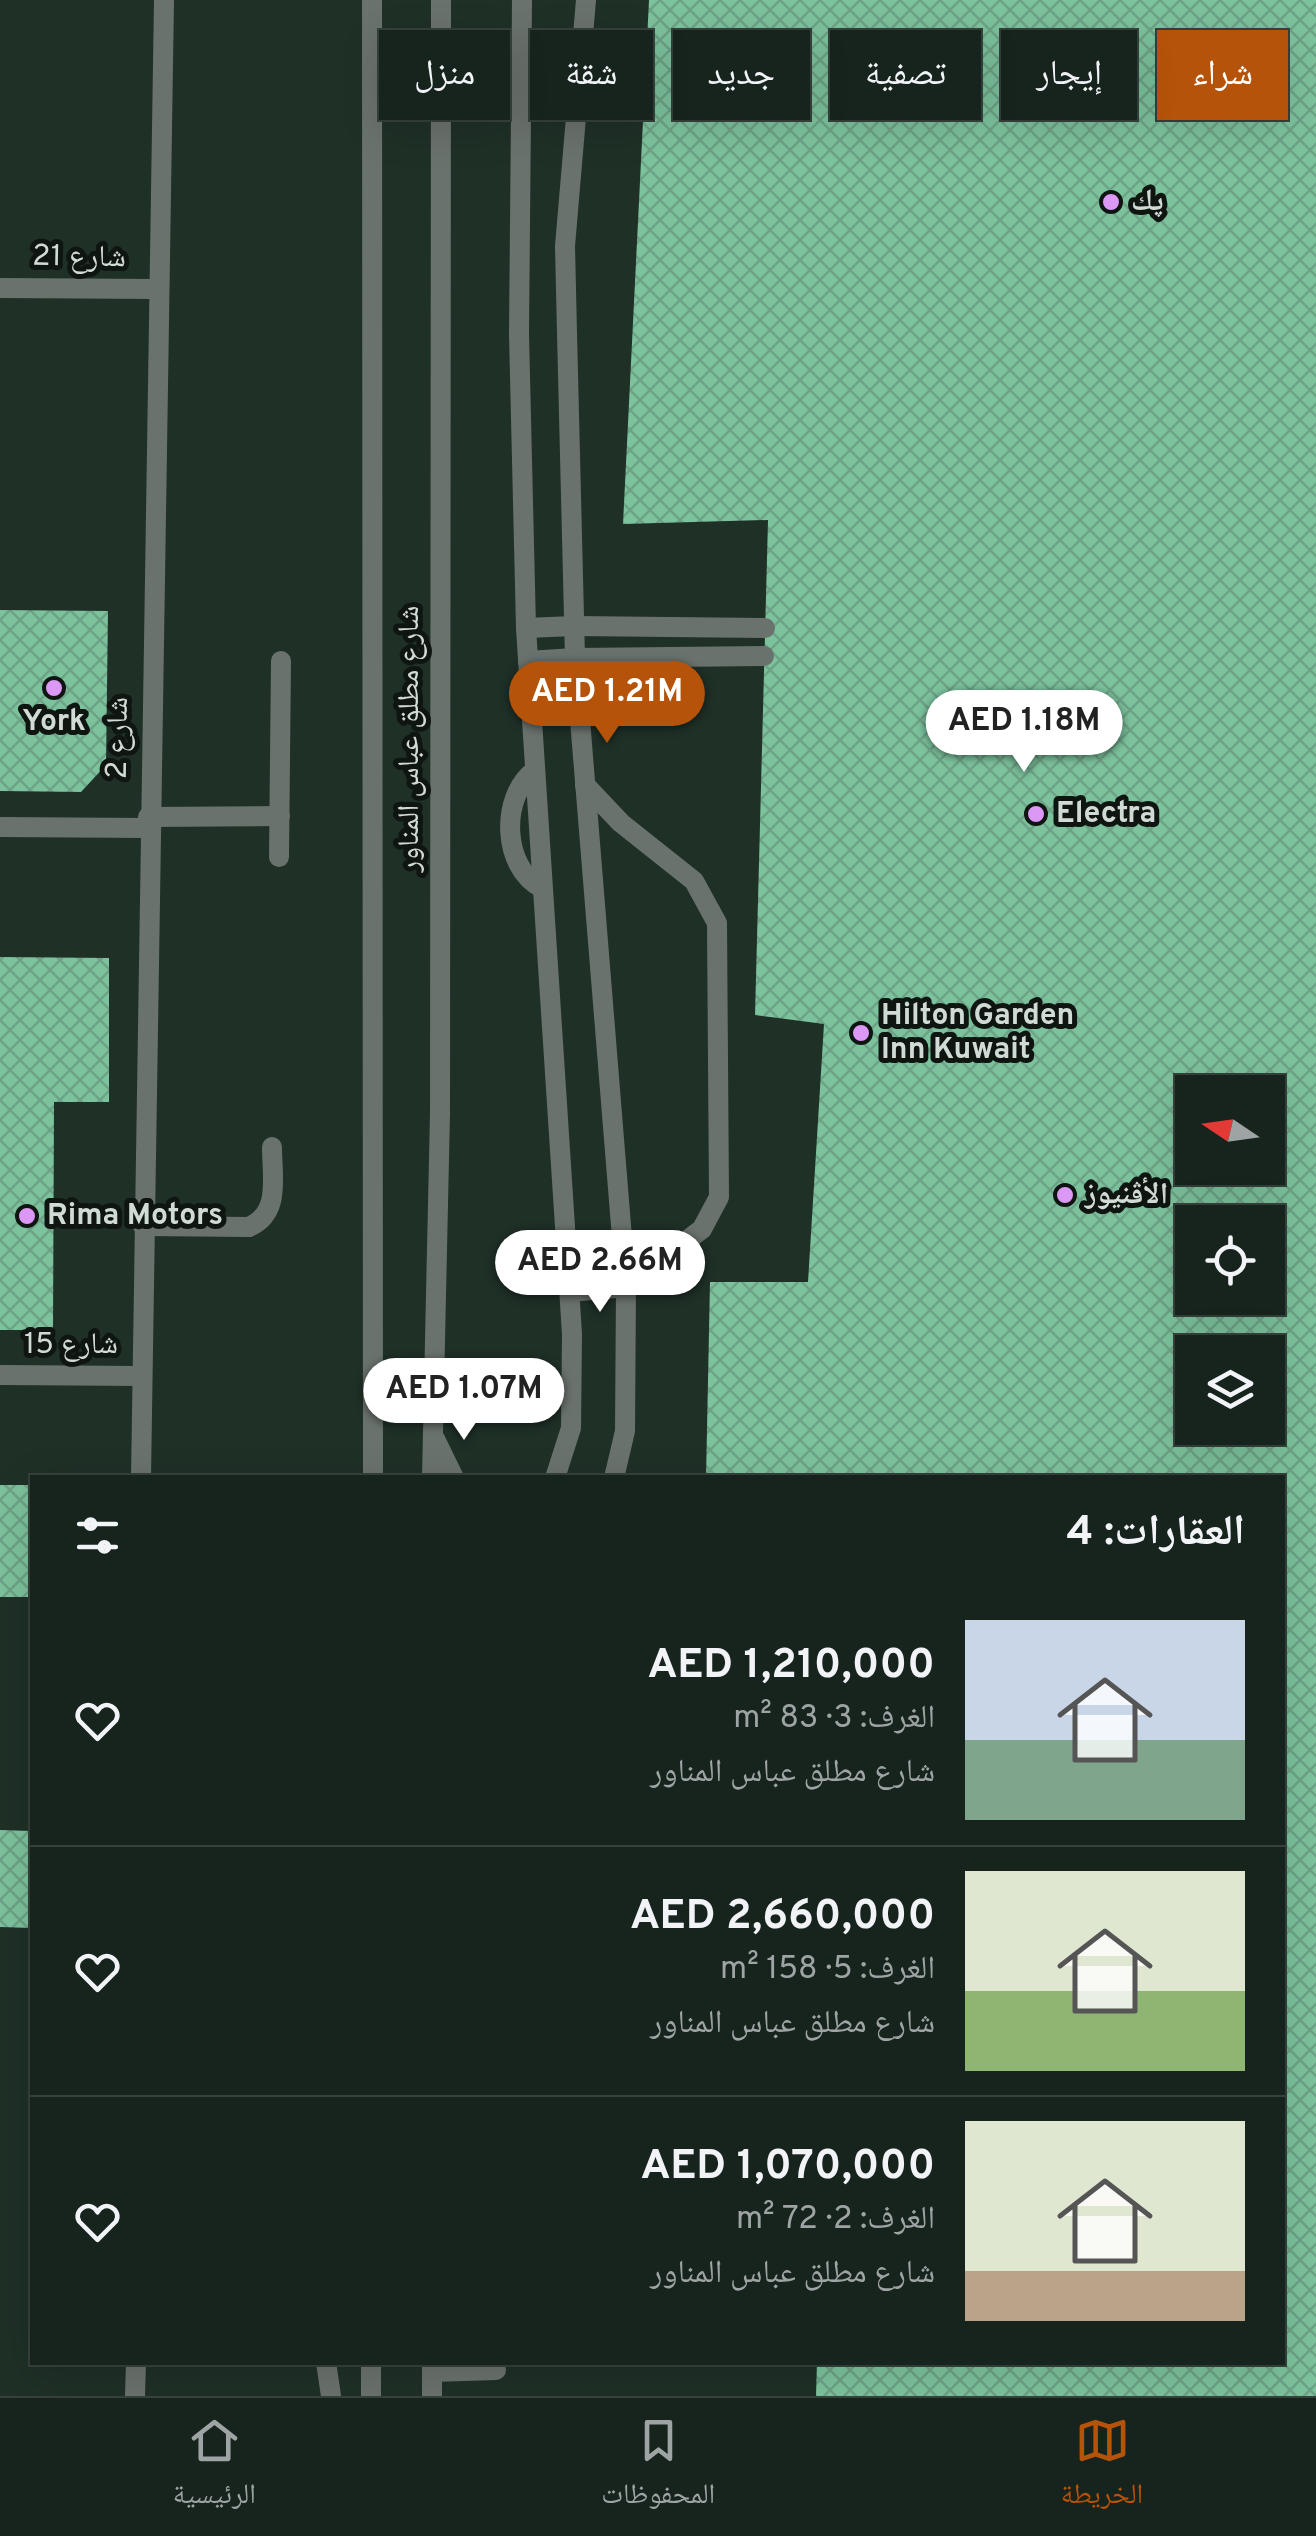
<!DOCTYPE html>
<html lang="ar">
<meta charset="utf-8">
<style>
body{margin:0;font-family:Overpass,"Noto Naskh Arabic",sans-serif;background:#202c26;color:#f1f3f6;direction:rtl;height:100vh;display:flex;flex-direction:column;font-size:38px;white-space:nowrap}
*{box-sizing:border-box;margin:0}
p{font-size:32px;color:#9ea4a4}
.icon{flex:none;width:55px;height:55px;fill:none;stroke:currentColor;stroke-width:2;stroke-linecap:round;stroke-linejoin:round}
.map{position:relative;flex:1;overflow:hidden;direction:ltr}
.panel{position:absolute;left:30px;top:1475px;width:1255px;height:890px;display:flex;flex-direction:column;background:#17241d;border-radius:0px;box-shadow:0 10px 40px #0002,0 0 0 2px #36413b;direction:rtl}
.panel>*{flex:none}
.hud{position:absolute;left:30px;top:30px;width:1258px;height:90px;direction:rtl;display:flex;gap:20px}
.needle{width:65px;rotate:283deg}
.buttons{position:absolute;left:1175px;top:1075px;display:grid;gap:20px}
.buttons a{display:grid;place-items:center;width:110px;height:110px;border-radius:0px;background:#17241d;box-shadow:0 10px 40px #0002,0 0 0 2px #36413b;font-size:50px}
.price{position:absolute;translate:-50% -85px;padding:0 22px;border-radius:35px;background:#fff;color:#222;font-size:32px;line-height:65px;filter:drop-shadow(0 2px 5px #0008)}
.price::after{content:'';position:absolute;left:50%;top:60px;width:30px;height:22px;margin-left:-15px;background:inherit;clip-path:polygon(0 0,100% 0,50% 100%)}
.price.active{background:#b45309;color:#fff}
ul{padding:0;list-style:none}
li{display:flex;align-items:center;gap:30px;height:250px;padding:0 40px}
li+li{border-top:2px solid #36413b}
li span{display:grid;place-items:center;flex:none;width:280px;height:200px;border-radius:0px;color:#555}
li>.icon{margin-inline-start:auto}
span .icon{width:120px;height:120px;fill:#fffc;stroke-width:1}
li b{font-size:42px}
h2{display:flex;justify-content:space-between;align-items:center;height:120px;padding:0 40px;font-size:42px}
.tag{padding:0 35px;border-radius:0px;background:#17241d;box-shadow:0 10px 40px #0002,0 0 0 2px #36413b;font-size:35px;line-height:90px}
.tag.active{background:#b45309;color:#fff}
.tab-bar{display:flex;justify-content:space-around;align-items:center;height:140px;border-top:2px solid #36413b;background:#17241d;font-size:28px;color:#9ea4a4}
.tab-bar a{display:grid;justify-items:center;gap:5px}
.tab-bar .active{color:#b45309}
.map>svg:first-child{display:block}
.building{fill:url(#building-cross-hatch);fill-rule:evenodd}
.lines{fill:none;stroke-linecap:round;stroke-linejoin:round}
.service{stroke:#6a726d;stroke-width:20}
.minor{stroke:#6a726d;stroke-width:20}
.tertiary{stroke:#6a726d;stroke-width:20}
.poi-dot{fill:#db99f5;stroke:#0f1612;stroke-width:4}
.labels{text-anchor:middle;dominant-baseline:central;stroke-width:10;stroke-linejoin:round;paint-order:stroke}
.poi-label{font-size:30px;font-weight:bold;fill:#d1dbd5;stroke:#0f1612;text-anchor:start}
.street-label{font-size:30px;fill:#d1dbd5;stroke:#0f1612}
</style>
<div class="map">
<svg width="1316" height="2396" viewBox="0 0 1316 2396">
<defs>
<pattern id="building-cross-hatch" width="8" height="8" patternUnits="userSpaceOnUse" patternTransform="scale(2.5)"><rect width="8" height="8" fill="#7cc29d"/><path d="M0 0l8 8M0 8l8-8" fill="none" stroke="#6da286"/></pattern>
</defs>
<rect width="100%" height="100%" fill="#1f3027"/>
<!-- building -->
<g class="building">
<path d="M 649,0 L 1316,0 L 1316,2396 L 816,2396 L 817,2362 L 1282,2362 L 1282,1478 L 706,1478 L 710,1282 L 808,1282 L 824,1024 L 755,1015 L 768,520 L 623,524 ZM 1192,1092 L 1268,1092 L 1268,1168 L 1192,1168 ZM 1192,1222 L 1268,1222 L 1268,1298 L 1192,1298 ZM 1192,1352 L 1268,1352 L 1268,1428 L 1192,1428 Z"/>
<path d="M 0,610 L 108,611 L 106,765 L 81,792 L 0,791 Z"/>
<path d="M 0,957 L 109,958 L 109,1102 L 54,1102 L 53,1330 L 0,1330 Z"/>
<rect x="0" y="1485" width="32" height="112"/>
<path d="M 0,1830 L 32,1831 L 32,1928 L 0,1927 Z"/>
</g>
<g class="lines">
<!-- service -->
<g class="service">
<path d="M 574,626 L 765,628"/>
<path d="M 575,658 L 764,656"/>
<path d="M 534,771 C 500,797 502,868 542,888"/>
<path d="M 585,785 L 621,823 L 694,881 L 717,923 L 719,1197 L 702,1229 L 626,1287"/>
<path d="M 148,817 L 280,816"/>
<path d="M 279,857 L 281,661"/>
<path d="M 143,1226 L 249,1227 C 281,1213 272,1177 272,1147"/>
<path d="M 432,2372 L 496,2370"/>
</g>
<!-- minor -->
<g class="minor">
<path d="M 0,288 L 157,289"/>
<path d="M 0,827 L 148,828"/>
<path d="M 0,1375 L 141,1376"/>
<path d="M 141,1478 L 164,0"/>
<path d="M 135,2396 L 136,2362"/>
</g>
<!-- tertiary -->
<g class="tertiary">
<path d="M 372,0 L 373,1478"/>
<path d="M 522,0 L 519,334 L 526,628 L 572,1334 L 571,1428 L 555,1478"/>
<path d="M 586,0 L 565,246 L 567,333 L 575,658 L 626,1287 L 625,1431 L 614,1478"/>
<path d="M 526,628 L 574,626"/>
<path d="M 528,661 L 575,658"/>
<path d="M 569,1292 L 626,1287"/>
<path d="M 435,1439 L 454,1478"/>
<path d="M 432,1478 L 440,1113 L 441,0"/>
<path d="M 326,2362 L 331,2396"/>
<path d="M 371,2396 L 371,2362"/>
<path d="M 432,2396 L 432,2362"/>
</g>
</g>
<!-- markers -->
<g class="poi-dot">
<circle cx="1111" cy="202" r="10"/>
<circle cx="54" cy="688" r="10"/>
<circle cx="1036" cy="814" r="10"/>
<circle cx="861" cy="1033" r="10"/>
<circle cx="1065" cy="1195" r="10"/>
<circle cx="27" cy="1216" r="10"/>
</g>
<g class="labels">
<!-- poi labels -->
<g class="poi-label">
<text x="1131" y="202">پك</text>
<text x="54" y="722" text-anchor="middle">York</text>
<text x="1056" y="814">Electra</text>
<text x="881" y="1016">Hilton Garden<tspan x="881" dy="34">Inn Kuwait</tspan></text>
<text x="1085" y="1195">الأڤنيوز</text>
<text x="47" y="1216">Rima Motors</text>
</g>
<!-- street labels -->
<g class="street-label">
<text transform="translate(79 258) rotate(1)">شارع 21</text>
<text transform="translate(119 738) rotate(-89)">شارع 2</text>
<text transform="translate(410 739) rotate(-90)">شارع مطلق عباس المناور</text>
<text x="71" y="1345">شارع 15</text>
</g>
</g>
</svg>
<div class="buttons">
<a><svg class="needle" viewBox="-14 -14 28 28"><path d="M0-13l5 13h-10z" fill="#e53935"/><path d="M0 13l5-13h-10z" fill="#9ea4a4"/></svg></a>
<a><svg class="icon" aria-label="locate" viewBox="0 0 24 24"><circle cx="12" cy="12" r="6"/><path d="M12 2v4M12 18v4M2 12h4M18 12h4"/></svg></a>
<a><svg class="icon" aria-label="layers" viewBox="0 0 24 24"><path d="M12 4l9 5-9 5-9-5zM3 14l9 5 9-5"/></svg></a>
</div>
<b class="price active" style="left:607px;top:746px">AED 1.21M</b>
<b class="price" style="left:1024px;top:775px">AED 1.18M</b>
<b class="price" style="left:600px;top:1315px">AED 2.66M</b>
<b class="price" style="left:464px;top:1443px">AED 1.07M</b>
<div class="hud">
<a class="tag active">شراء</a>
<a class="tag">إيجار</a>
<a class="tag">تصفية</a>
<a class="tag">جديد</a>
<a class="tag">شقة</a>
<a class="tag">منزل</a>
</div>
<section class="panel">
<h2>العقارات: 4<svg class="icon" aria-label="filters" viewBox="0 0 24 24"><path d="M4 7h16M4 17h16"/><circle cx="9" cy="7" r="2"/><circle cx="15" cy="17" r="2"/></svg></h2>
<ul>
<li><span style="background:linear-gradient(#c9d6e8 60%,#7fa58c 0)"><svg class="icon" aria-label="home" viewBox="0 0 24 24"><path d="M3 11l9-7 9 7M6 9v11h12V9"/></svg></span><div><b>AED 1,210,000</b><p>الغرف: 3 · 83 m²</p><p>شارع مطلق عباس المناور</p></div><svg class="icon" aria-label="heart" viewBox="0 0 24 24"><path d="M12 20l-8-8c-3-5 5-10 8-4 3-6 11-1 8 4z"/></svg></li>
<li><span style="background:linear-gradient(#dfe7d0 60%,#8fb573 0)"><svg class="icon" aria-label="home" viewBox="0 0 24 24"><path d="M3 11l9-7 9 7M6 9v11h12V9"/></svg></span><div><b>AED 2,660,000</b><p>الغرف: 5 · 158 m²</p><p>شارع مطلق عباس المناور</p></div><svg class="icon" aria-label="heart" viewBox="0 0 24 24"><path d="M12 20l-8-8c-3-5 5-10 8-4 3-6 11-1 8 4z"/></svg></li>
<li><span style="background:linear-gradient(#dfe7d0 75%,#b9a48a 0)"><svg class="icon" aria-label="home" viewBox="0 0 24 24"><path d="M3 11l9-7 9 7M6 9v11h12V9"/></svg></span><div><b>AED 1,070,000</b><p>الغرف: 2 · 72 m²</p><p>شارع مطلق عباس المناور</p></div><svg class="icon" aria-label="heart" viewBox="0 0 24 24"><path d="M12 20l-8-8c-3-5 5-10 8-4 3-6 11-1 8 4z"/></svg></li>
</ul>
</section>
</div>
<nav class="tab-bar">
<a class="active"><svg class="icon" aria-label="map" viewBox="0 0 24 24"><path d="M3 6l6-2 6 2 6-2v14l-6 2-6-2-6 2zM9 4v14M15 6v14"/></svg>الخريطة</a>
<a><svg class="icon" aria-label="saved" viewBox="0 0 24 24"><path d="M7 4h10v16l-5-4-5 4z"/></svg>المحفوظات</a>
<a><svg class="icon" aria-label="home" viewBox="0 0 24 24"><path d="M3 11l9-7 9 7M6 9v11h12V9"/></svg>الرئيسية</a>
</nav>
